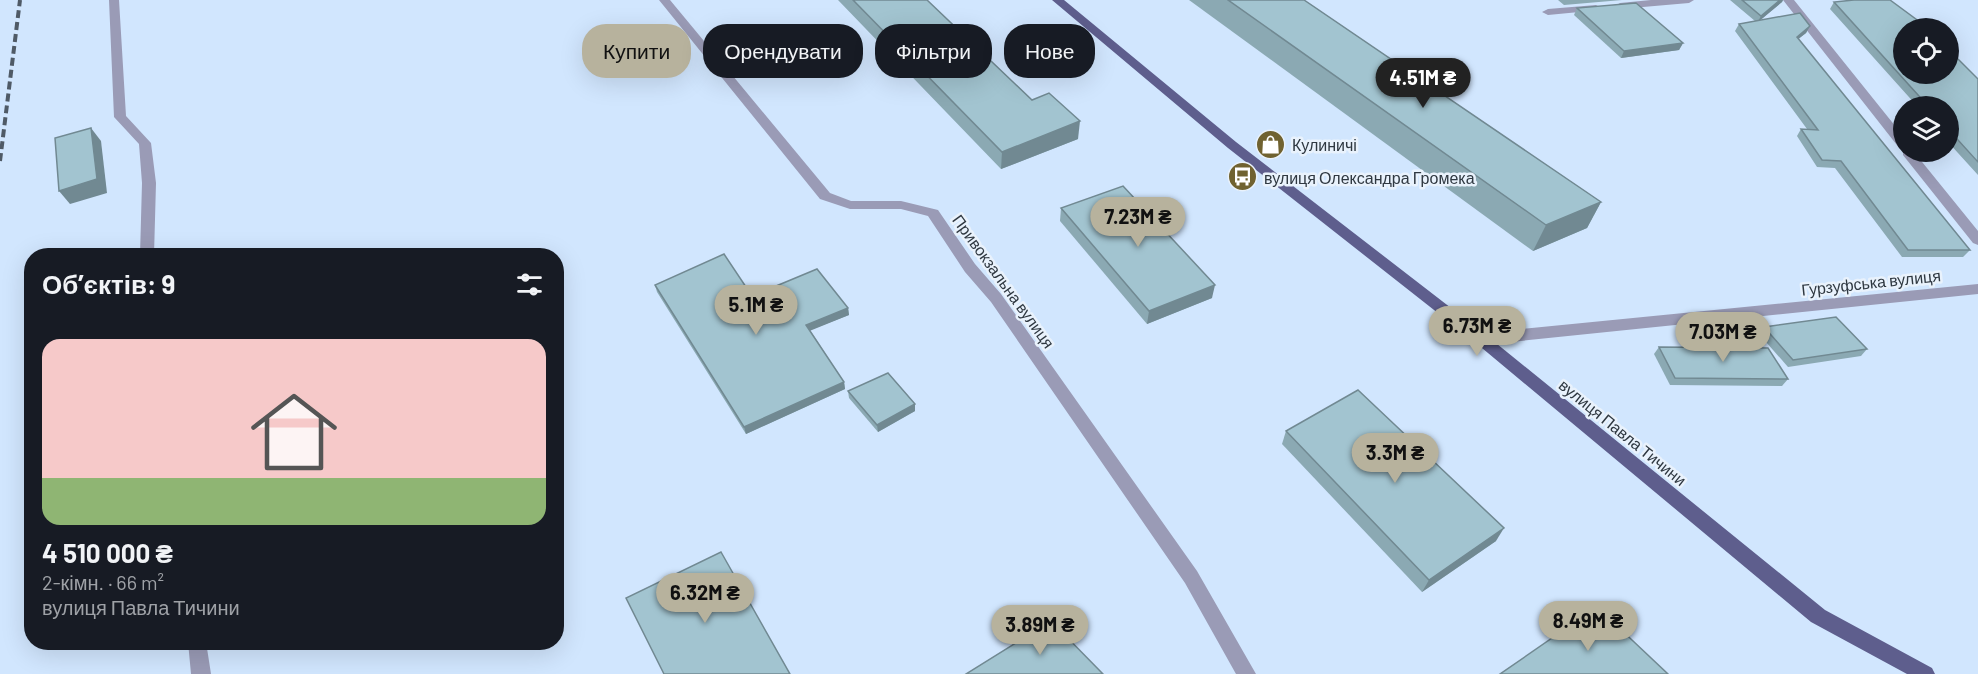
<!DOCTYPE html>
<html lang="uk">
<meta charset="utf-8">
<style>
body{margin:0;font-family:Barlow,sans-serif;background:#20242c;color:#f1f3f6;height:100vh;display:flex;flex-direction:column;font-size:22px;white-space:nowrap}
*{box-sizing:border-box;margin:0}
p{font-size:20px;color:#9ea1a6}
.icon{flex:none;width:33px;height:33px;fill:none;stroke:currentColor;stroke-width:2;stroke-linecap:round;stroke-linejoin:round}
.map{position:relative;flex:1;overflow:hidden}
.panel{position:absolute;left:24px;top:248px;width:540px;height:402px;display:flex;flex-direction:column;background:#171b24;border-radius:24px;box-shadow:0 6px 24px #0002}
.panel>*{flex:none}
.top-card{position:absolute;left:582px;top:24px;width:570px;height:54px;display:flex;gap:12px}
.fabs{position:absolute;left:1893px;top:18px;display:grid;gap:12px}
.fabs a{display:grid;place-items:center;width:66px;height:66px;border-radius:50%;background:#171b24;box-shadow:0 6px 24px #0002;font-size:30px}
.price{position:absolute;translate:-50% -51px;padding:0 14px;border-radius:21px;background:#b7b29d;color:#111;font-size:20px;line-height:39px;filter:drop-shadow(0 2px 3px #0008)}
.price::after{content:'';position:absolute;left:50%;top:36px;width:18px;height:14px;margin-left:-9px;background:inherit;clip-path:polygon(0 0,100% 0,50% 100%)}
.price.selected{background:#222;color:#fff}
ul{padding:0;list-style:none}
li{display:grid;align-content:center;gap:12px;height:318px;padding:0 18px}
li+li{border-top:2px solid #363941}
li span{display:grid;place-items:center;height:186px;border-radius:18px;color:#555}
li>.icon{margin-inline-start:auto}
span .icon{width:108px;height:108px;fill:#fffc;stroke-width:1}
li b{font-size:26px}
h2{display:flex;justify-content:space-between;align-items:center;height:72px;padding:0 18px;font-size:26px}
.chip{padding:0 21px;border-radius:24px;background:#171b24;box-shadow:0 6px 24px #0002;font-size:21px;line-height:54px}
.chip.selected{background:#b7b29d;color:#111}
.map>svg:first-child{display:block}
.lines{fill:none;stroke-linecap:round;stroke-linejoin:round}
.minor{fill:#9a9bb6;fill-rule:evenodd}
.major{fill:#5e5e8d;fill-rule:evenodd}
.rail{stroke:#4f5a66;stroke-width:4;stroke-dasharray:8 4;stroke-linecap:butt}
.wall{fill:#8ba9b3}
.shaded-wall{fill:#718992}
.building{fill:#a2c4d0;stroke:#718992;stroke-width:1.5}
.labels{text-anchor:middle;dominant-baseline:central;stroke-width:5;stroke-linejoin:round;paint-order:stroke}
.poi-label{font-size:16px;fill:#2f3841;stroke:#e9f2fc;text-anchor:start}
.street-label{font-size:16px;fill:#2f3841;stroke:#e9f2fc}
</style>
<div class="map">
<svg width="1978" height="674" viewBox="0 0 1978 674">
<rect width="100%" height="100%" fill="#d1e6fe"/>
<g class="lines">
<!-- minor -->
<g class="minor">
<path d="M 109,0 L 119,0 L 126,116 L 151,143 L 156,183 L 154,255 L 140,255 L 142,183 L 139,144 L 114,117 Z"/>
<path d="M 659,0 L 670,0 L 830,193 L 851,201 L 901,201 L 938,210 L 975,264 L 1001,294 L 1197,571 L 1256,674 L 1236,674 L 1185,583 L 991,302 L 965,272 L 928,216 L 901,209 L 850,209 L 820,199 Z"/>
<path d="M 1651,0 L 1694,0 L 1689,3 L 1620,9 L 1615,6 L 1620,3 Z"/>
<path d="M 1783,0 L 1794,0 L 1904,137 L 1904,152 L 1914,152 L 1978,231 L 1978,245 L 1973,243 L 1903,155 L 1903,150 L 1900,149 Z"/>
<path d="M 1596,5 L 1601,8 L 1600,10 L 1548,15 L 1542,12 L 1548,9 Z"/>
<path d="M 1978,284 L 1978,294 L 1481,345 L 1476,343 L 1473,339 L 1476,335 L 1481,333 Z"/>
<path d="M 188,642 L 206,642 L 211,674 L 191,674 Z"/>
</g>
<!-- major -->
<path class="major" d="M 1052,0 L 1064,0 L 1236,142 L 1486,335 L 1825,610 L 1932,668 L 1935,674 L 1907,674 L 1811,622 L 1476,343 L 1228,148 Z"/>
<!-- rail -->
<path class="rail" d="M 0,161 L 20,0"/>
</g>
<!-- wall -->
<g class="wall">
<path d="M 838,0 L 927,0 L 1032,100 L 1078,139 L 1001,169 Z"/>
<path d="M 1189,0 L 1304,0 L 1601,202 L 1587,228 L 1533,251 Z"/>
<path d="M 1558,0 L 1622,0 L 1564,5 Z"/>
<path d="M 1730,0 L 1783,0 L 1782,2 L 1760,20 L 1810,26 L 1806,33 L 1798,39 L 1970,250 L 1963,257 L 1902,257 L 1835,168 L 1817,167 L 1797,136 L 1801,129 L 1807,129 L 1735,31 L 1739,24 L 1755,21 Z"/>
<path d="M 1834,2 L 1978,79 L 1978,175 L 1948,142 L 1948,106 L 1917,106 L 1830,9 Z"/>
<path d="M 1577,8 L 1683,43 L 1679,50 L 1621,58 L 1574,15 Z"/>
<path d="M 1061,208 L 1212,298 L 1147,324 L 1060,221 Z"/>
<path d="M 655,285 L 848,308 L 849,315 L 810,330 L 844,382 L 845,389 L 746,434 L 657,292 Z"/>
<path d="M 1764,327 L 1867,349 L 1861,356 L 1788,367 L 1759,334 Z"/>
<path d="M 1659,347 L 1788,379 L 1782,386 L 1670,385 L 1654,354 Z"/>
<path d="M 848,391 L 915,411 L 878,432 L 849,398 Z"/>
<path d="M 1286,431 L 1496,541 L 1422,592 L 1282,444 Z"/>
</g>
<!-- shaded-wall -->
<g class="shaded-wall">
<path d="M 1780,0 L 1783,0 L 1782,2 L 1757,23 L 1761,16 Z"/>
<path d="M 1810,26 L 1806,33 L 1792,44 L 1797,37 Z"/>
<path d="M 1683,43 L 1679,50 L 1621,58 L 1624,51 Z"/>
<path d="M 1080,121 L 1078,139 L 1001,169 L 1002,152 Z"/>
<path d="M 91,128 L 101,141 L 107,193 L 70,204 L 59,191 Z"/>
<path d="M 1601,202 L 1587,228 L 1533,251 L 1546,225 Z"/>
<path d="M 1215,285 L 1212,298 L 1147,324 L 1149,311 Z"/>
<path d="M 848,308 L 849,315 L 807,332 L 806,325 Z"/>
<path d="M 844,382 L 845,389 L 746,434 L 744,427 Z"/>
<path d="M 915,404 L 915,411 L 878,432 L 877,425 Z"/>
<path d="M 1504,528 L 1496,541 L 1422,592 L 1429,580 Z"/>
</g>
<!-- building -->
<g class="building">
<path d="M 853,0 L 927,0 L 1032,100 L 1049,93 L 1080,121 L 1002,152 Z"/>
<path d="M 1228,0 L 1304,0 L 1601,202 L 1546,225 Z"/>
<path d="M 1742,0 L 1780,0 L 1761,16 Z"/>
<path d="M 1854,0 L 1890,0 L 1928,28 L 1904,28 L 1904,74 L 1948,74 L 1948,49 L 1978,79 L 1978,162 L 1948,129 L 1948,106 L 1928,106 L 1834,2 Z"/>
<path d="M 1636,3 L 1683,43 L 1624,51 L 1577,8 Z"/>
<path d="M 1800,13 L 1810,26 L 1797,37 L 1970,250 L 1908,250 L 1841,161 L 1822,160 L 1801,129 L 1818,130 L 1739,24 Z"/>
<path d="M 91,128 L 97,179 L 59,191 L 55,138 Z"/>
<path d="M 1123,186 L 1215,285 L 1149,311 L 1061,208 Z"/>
<path d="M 724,254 L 752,296 L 817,269 L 848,308 L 806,325 L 844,382 L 744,427 L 655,285 Z"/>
<path d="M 1836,317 L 1867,349 L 1793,360 L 1764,327 Z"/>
<path d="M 1659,347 L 1768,348 L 1788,379 L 1675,378 Z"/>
<path d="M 888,373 L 915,404 L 877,425 L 848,391 Z"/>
<path d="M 1358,390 L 1504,528 L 1429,580 L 1286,431 Z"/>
<path d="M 721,552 L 790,674 L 664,674 L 626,598 Z"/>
<path d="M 1597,607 L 1668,674 L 1500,674 Z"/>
<path d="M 1051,621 L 1103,674 L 966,674 Z"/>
</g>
<!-- icons -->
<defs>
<symbol id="shop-disc" viewBox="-11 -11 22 22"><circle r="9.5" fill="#706230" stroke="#e9f2fc"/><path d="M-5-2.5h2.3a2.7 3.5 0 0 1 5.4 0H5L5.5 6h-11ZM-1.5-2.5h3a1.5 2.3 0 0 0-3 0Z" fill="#fff"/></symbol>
<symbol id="bus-disc" viewBox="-11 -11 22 22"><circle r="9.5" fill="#706230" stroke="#e9f2fc"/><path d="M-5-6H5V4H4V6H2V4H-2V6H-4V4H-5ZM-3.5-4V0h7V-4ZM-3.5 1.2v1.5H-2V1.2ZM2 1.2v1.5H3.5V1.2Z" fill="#fff"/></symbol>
</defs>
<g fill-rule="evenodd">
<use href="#shop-disc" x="1254" y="128" width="33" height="33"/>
<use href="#bus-disc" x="1226" y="160" width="33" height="33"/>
</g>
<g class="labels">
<!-- poi labels -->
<g class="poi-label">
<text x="1292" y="144">Кулиничі</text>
<text x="1264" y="177">вулиця Олександра Громека</text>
</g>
<!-- street labels -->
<g class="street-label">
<text transform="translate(1004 281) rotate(54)">Привокзальна вулиця</text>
<text transform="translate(1871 282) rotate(-6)">Гурзуфська вулиця</text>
<text transform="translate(1623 432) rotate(39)">вулиця Павла Тичини</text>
</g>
</g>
</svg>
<div class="fabs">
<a><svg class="icon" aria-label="locate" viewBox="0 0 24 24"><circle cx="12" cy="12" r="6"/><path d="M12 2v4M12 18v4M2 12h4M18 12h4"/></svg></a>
<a><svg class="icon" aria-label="layers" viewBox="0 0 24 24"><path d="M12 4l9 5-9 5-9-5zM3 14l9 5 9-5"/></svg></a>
</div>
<b class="price selected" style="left:1423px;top:109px">4.51M ₴</b>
<b class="price" style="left:1138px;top:248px">7.23M ₴</b>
<b class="price" style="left:756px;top:336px">5.1M ₴</b>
<b class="price" style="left:1477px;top:357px">6.73M ₴</b>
<b class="price" style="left:1723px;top:363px">7.03M ₴</b>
<b class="price" style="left:1395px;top:484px">3.3M ₴</b>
<b class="price" style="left:705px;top:624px">6.32M ₴</b>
<b class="price" style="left:1588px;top:652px">8.49M ₴</b>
<b class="price" style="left:1040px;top:656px">3.89M ₴</b>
<div class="top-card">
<a class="chip selected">Купити</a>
<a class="chip">Орендувати</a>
<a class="chip">Фільтри</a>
<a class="chip">Нове</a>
</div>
<section class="panel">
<h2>Об’єктів: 9<svg class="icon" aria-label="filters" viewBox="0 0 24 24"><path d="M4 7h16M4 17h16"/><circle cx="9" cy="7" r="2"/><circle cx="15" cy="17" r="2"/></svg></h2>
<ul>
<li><span style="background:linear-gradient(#f6c9c9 75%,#8fb573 0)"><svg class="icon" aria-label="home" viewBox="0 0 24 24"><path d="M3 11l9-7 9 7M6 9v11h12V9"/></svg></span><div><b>4 510 000 ₴</b><p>2-кімн. · 66 m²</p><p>вулиця Павла Тичини</p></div></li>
</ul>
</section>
</div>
